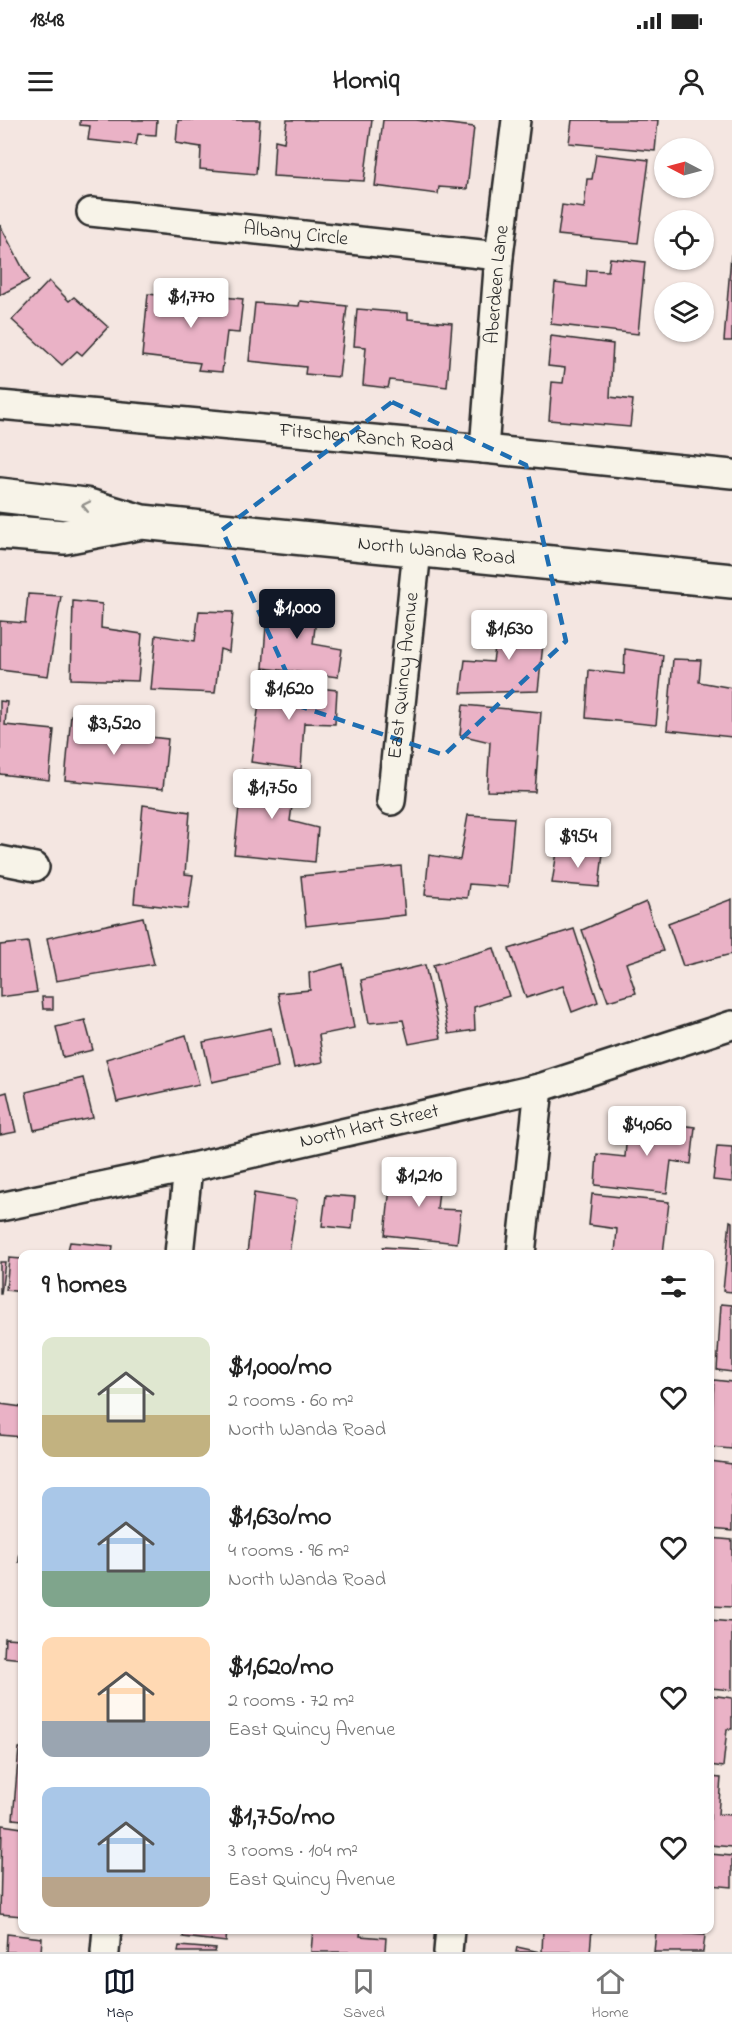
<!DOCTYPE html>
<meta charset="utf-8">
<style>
body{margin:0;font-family:"Indie Flower",sans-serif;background:#f6f6f6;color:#222;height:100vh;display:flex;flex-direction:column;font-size:22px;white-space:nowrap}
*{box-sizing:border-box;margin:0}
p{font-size:20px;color:#767676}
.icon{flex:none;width:33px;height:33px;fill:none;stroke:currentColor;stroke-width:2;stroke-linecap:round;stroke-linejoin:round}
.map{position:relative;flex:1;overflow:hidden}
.panel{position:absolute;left:18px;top:1130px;width:696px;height:684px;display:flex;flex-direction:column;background:#fff;border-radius:12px;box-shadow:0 2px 4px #0004}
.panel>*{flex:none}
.needle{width:39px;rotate:276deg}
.tools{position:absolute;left:654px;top:18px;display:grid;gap:12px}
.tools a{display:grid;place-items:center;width:60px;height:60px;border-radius:50%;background:#fff;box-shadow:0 2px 4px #0004;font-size:30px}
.price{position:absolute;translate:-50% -51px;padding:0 14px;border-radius:6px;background:#fff;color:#222;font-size:20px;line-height:39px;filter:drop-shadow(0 2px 3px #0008)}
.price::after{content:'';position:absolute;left:50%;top:36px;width:18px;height:14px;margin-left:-9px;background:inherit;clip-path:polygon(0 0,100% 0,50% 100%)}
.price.active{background:#111827;color:#fff}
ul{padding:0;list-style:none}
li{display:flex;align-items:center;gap:18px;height:150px;padding:0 24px}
li span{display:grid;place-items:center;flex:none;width:168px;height:120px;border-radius:12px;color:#555}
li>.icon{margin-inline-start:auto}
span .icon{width:72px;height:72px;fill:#fffc;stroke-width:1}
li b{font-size:26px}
h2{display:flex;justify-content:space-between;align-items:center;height:72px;padding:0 24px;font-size:26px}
.status{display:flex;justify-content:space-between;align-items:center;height:42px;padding:0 30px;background:#fff;direction:ltr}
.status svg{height:16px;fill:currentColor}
header{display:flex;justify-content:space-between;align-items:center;height:78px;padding:0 24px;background:#fff;font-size:27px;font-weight:700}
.dock{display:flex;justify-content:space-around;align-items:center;height:84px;border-top:2px solid #e0e0e0;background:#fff;font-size:16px;color:#767676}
.dock a{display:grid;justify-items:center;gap:3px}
.dock .active{color:#111827}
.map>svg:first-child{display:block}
.building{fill:#eab2c6;stroke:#2b2b2b;stroke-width:1.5}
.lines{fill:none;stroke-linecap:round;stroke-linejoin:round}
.minor-casing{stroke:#2b2b2b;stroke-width:32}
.tertiary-casing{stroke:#2b2b2b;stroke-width:38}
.minor{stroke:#f7f3e8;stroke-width:27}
.tertiary{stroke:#f7f3e8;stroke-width:33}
.oneway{stroke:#918f8a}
.marked{fill:none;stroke:#1f6fb2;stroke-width:4.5;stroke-dasharray:12 8;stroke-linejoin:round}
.labels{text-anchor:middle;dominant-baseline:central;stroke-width:4.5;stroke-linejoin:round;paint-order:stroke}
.street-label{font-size:20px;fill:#2b2b2b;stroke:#f7f3e8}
</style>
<div class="status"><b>18:48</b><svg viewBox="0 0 49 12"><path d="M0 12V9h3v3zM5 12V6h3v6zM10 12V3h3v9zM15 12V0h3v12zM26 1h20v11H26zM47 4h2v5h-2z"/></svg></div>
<header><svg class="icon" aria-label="menu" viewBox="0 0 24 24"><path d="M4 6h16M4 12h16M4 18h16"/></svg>Homiq<svg class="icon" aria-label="person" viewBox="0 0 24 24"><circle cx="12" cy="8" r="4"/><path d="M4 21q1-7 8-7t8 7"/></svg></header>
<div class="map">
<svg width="732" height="1832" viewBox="0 0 732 1832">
<rect width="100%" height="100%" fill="#f4e6e1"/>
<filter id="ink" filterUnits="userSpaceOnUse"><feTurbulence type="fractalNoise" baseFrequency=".0167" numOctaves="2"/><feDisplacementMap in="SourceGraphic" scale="12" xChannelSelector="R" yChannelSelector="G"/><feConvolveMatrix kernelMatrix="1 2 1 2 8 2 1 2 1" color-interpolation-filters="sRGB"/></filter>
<g filter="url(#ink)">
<!-- building -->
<g class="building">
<path d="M 80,0 L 157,0 L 156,15 L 138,14 L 136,25 L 88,20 L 90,6 L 80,5 Z"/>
<path d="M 178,0 L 260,0 L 256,54 L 200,49 L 201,27 L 176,23 Z"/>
<path d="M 287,0 L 372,0 L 364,61 L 273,56 L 275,20 L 284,22 Z"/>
<path d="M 383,0 L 416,0 L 474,7 L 467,69 L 439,67 L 438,74 L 375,66 Z"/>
<path d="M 572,0 L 658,0 L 655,31 L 569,23 Z"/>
<path d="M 596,34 L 649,40 L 638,123 L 558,115 L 562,85 L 584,88 L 587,59 L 592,59 Z"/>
<path d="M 0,105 L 29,160 L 0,175 Z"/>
<path d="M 731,135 L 732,135 L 732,221 L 724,221 Z"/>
<path d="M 610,138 L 645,142 L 638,214 L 551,204 L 555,163 L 586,167 L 587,150 L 608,151 Z"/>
<path d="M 49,161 L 69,181 L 74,177 L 108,207 L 82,235 L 77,231 L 62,245 L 12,200 Z"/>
<path d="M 148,174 L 194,179 L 194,174 L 243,179 L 239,213 L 227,212 L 222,252 L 198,250 L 200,243 L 142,236 Z"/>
<path d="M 300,181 L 347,186 L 339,257 L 305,254 L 306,247 L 249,241 L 255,183 L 299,186 Z"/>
<path d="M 357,189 L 408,193 L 408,199 L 452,203 L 447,267 L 390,260 L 388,268 L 363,265 L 366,227 L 354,226 Z"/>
<path d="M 551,216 L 613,224 L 610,277 L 633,280 L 630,307 L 549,300 L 552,262 L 563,263 L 565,248 L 548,246 Z"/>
<path d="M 28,474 L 61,476 L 48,556 L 0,550 L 0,501 L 25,503 Z"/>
<path d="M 268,477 L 318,482 L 313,524 L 342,529 L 338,557 L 263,548 Z"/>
<path d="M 73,481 L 102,484 L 101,508 L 142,514 L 138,561 L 71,559 Z"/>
<path d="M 199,491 L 233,492 L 229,532 L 220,529 L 215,573 L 151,570 L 156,515 L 195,521 Z"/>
<path d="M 499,500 L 545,505 L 538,571 L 461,573 L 465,540 L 493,542 Z"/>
<path d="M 625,529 L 663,535 L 656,605 L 586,598 L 589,550 L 624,554 Z"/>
<path d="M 673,539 L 701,540 L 699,562 L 732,568 L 732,617 L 667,610 Z"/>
<path d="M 262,562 L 337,570 L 335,604 L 304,603 L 301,649 L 251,642 Z"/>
<path d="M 0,581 L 7,582 L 5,605 L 54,610 L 49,660 L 0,654 Z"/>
<path d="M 463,585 L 541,592 L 535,672 L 487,671 L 490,622 L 460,615 Z"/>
<path d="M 71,595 L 105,598 L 104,612 L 168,619 L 163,669 L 65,660 Z"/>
<path d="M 243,650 L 296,657 L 290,701 L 318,708 L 315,742 L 234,734 Z"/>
<path d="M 143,685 L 190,692 L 185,754 L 193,755 L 188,789 L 134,783 Z"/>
<path d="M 468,695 L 514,698 L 508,767 L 469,764 L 467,778 L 425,775 L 429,735 L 460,740 Z"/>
<path d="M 557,732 L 603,733 L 599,767 L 552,763 Z"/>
<path d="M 401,746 L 405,795 L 306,806 L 301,756 Z"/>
<path d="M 732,779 L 732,834 L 683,846 L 668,803 Z"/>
<path d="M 646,782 L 663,831 L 626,843 L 636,873 L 608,881 L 582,810 Z"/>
<path d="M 143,797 L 154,844 L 56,861 L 47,818 Z"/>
<path d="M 574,809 L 598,882 L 572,892 L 563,866 L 526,878 L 509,829 Z"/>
<path d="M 28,822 L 37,872 L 0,877 L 0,825 Z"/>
<path d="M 494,828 L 509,876 L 474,887 L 475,910 L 449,914 L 433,845 Z"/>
<path d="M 343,844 L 354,908 L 319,915 L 323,942 L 294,948 L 278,873 L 310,870 L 309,853 Z"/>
<path d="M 425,845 L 441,918 L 409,924 L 403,900 L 369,903 L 361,860 Z"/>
<path d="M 42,877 L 53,877 L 53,889 L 43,889 Z"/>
<path d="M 85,900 L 93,930 L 63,937 L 56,907 Z"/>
<path d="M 271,908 L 278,947 L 212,962 L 203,922 Z"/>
<path d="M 186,915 L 199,964 L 117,982 L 106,939 Z"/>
<path d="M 83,958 L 93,998 L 34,1010 L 26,972 Z"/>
<path d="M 7,972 L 16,1012 L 0,1015 L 0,974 Z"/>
<path d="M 628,999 L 695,1007 L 691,1044 L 671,1041 L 667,1073 L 595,1065 L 597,1034 L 625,1037 Z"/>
<path d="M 717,1026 L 732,1027 L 732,1062 L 713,1060 Z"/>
<path d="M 392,1047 L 441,1053 L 437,1089 L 461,1090 L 457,1123 L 385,1115 Z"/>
<path d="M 254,1073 L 297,1080 L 289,1134 L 247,1134 Z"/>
<path d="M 592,1074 L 669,1082 L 663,1134 L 615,1134 L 617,1109 L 589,1105 Z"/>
<path d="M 326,1075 L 355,1077 L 352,1109 L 322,1106 Z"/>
<path d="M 730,1101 L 732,1102 L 732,1172 L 723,1171 Z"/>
<path d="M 70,1122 L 113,1126 L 112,1134 L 67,1134 Z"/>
<path d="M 383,1127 L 432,1130 L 432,1134 L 382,1134 Z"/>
<path d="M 9,1138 L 22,1139 L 22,1172 L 6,1170 Z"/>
<path d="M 0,1142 L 5,1142 L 1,1174 L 0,1174 Z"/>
<path d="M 721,1184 L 732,1185 L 732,1252 L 717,1250 Z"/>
<path d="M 714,1260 L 732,1262 L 732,1329 L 710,1327 Z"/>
<path d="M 0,1284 L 22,1287 L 22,1317 L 0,1315 Z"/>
<path d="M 710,1341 L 732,1344 L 732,1411 L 710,1409 Z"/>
<path d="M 710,1418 L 732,1420 L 732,1487 L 710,1486 Z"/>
<path d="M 21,1419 L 22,1419 L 22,1442 L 19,1442 Z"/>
<path d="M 710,1500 L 732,1502 L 732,1570 L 710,1568 Z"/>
<path d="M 5,1518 L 22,1519 L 22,1539 L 4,1537 Z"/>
<path d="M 710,1575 L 732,1578 L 732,1609 L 727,1609 L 723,1647 L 710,1645 Z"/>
<path d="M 19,1628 L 22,1628 L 22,1700 L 13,1699 Z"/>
<path d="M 710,1657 L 721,1658 L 718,1694 L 732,1695 L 732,1727 L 710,1725 Z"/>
<path d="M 2,1705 L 22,1708 L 22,1796 L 0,1794 Z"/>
<path d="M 710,1734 L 732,1736 L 732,1767 L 711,1765 L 710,1775 Z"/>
<path d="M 184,1809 L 227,1809 L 226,1822 L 183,1817 Z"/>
<path d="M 313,1809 L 361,1809 L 360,1816 L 386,1818 L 385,1832 L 311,1832 Z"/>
<path d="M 543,1809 L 592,1809 L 590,1832 L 542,1832 Z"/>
<path d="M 656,1812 L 705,1815 L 703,1832 L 654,1832 Z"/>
<path d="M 7,1814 L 42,1818 L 41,1832 L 6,1832 Z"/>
<path d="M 179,1826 L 216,1829 L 215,1832 L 178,1832 Z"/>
<path d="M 517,1827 L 540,1832 L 516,1832 Z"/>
</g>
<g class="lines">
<defs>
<g id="minor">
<path id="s1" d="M 91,92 L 499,136"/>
<path id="s2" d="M 0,285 L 484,329 L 732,354"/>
<path id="s3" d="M 484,329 L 499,136 L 516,0"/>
<path id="s4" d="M 391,681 L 417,430"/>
<path d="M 0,740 L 35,747"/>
<path id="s5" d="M 0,1087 L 188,1048 L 539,968 L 732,905"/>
<path d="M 179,1134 L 188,1048"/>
<path d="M 521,1134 L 539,968"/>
<path d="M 105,1832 L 107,1809"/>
<path d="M 448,1832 L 450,1809"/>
</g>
<g id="tertiary">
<path id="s6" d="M 0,375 L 85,385 L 142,402 L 732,461"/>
<path d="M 0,412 L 64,417 L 137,403"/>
</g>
</defs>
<!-- minor casing -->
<use href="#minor" class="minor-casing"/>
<!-- tertiary casing -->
<use href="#tertiary" class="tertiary-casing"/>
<!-- minor -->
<use href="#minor" class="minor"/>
<!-- tertiary -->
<use href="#tertiary" class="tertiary"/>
</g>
<!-- one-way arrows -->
<defs><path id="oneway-chevron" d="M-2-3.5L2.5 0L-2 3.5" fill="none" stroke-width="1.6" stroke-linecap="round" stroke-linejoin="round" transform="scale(1.5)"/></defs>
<use class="oneway" href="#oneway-chevron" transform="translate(86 386) rotate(-168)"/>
</g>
<!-- marked area -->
<path class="marked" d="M 392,282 L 526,345 L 566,521 L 444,635 L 302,587 L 222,410 Z"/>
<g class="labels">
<!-- street labels -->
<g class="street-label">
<text stroke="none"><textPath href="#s1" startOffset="206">Albany Circle</textPath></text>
<text stroke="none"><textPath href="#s3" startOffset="165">Aberdeen Lane</textPath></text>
<text stroke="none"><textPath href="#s2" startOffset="368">Fitschen Ranch Road</textPath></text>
<text stroke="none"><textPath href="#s6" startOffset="441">North Wanda Road</textPath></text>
<text stroke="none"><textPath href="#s4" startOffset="126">East Quincy Avenue</textPath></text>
<text stroke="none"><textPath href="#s5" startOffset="378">North Hart Street</textPath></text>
</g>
</g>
</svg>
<div class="tools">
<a><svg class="needle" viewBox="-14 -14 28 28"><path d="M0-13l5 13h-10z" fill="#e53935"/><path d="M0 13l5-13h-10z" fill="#767676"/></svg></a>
<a><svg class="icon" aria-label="locate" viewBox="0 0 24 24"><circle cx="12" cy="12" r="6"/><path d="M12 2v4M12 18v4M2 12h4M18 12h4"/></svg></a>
<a><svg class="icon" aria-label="layers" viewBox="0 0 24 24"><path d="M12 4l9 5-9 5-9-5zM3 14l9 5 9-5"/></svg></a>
</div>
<b class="price" style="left:191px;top:209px">$1,770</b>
<b class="price active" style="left:297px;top:520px">$1,000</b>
<b class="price" style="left:509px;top:541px">$1,630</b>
<b class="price" style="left:289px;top:601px">$1,620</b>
<b class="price" style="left:114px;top:636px">$3,520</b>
<b class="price" style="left:272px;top:700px">$1,750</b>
<b class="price" style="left:578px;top:749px">$954</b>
<b class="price" style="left:647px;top:1037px">$4,060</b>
<b class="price" style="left:419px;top:1088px">$1,210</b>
<section class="panel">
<h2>9 homes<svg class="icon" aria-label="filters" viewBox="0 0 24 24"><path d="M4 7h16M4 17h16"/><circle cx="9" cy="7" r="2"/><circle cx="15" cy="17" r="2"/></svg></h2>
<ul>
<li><span style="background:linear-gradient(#dfe7d0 65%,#c2b280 0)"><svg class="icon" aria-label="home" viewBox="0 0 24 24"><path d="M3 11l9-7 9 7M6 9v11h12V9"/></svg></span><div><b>$1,000/mo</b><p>2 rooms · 60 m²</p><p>North Wanda Road</p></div><svg class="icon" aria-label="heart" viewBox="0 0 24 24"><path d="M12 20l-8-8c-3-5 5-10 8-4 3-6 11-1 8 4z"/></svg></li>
<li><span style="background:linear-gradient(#a9c7e8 70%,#7fa58c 0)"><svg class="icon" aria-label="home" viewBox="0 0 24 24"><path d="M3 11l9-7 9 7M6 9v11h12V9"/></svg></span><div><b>$1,630/mo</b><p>4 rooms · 96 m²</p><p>North Wanda Road</p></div><svg class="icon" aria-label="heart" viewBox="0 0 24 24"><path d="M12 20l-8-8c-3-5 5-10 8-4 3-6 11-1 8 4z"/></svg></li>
<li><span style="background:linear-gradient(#ffd9b3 70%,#9aa5b1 0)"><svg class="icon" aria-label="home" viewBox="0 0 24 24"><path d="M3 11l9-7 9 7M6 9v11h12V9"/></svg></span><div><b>$1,620/mo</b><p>2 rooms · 72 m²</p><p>East Quincy Avenue</p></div><svg class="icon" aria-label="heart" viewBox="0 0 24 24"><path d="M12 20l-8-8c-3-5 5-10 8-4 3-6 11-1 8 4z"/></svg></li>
<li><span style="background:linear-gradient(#a9c7e8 75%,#b9a48a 0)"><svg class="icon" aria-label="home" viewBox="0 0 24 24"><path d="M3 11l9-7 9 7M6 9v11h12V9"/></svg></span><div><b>$1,750/mo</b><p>3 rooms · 104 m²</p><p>East Quincy Avenue</p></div><svg class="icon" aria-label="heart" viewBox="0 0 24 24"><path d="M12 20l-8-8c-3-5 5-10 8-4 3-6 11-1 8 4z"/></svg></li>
</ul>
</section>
</div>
<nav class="dock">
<a class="active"><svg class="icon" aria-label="map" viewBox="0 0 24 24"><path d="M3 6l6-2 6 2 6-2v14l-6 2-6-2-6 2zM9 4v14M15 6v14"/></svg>Map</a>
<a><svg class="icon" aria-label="saved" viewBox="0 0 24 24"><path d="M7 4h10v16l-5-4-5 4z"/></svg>Saved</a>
<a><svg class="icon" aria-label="home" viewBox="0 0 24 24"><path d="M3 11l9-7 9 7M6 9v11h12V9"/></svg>Home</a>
</nav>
